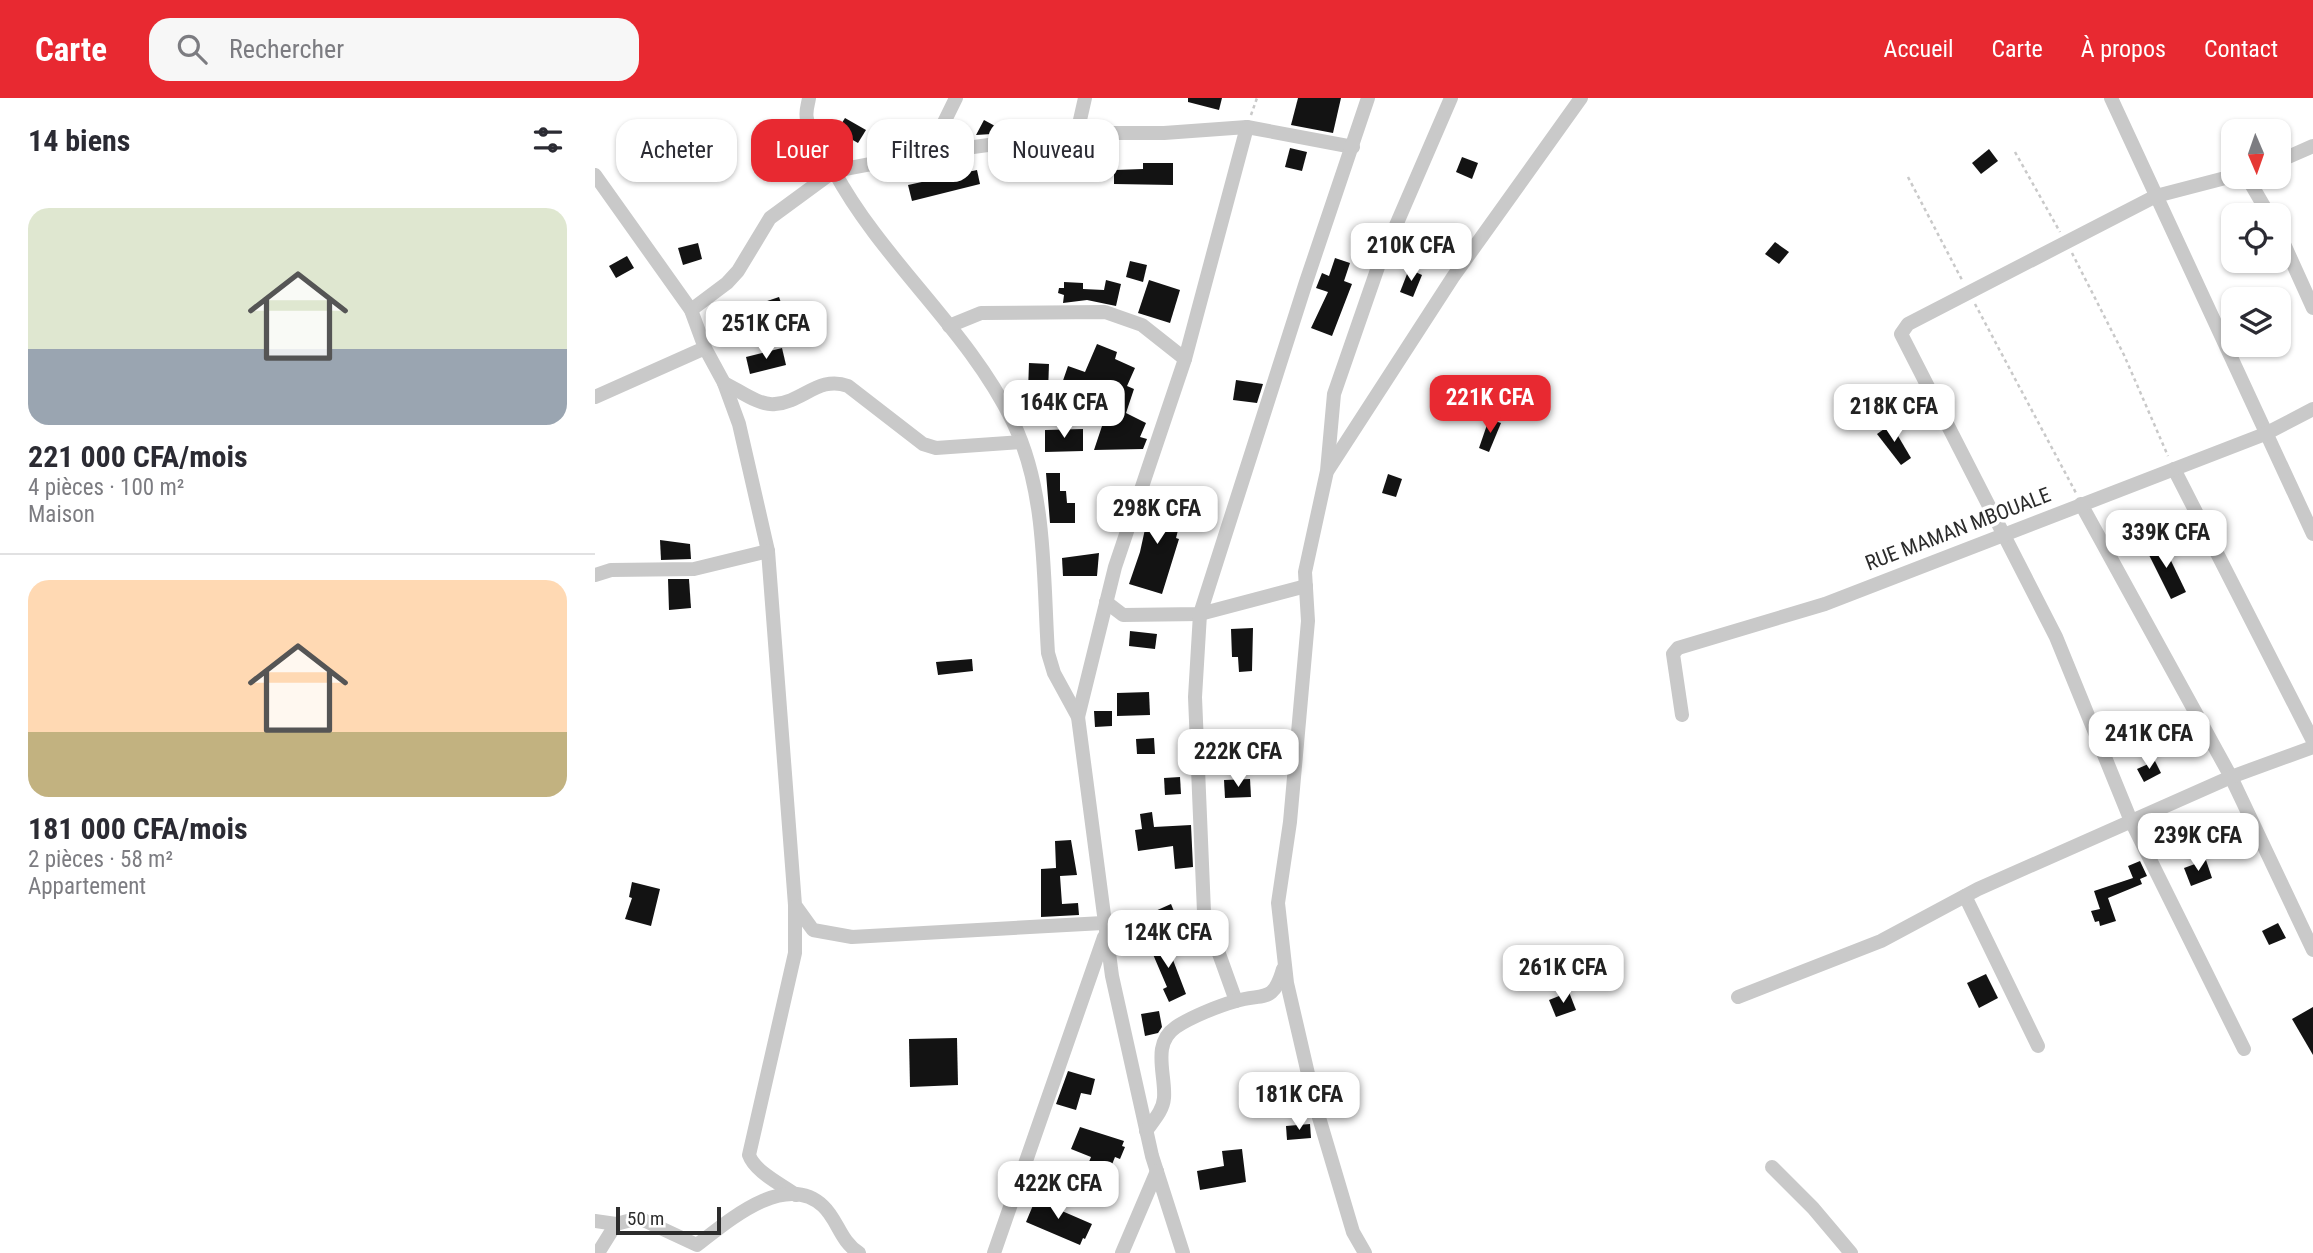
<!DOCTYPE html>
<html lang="fr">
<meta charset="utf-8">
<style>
body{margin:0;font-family:"Roboto Condensed",sans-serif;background:#f7f7f7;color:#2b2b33;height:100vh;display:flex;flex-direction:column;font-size:26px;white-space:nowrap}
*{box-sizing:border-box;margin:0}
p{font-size:23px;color:#7c7c81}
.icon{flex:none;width:38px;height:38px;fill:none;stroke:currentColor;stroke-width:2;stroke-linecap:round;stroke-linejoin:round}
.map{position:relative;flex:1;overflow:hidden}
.sheet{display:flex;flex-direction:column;background:#fff;width:595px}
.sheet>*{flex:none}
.hud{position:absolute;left:21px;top:21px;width:665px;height:63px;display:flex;gap:14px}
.needle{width:46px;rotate:178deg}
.fabs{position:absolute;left:1626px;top:21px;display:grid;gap:14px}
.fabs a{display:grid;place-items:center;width:70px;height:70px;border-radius:14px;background:#fff;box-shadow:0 2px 5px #0004;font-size:35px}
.scale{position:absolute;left:21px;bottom:18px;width:105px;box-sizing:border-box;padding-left:7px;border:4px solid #2c2c2c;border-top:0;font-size:19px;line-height:24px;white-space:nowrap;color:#2c2c2c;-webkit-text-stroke:5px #fff;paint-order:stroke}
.price{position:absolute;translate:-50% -60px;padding:0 16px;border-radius:14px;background:#fff;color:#222;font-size:23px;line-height:46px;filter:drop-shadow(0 2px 4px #0008)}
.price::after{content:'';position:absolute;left:50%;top:42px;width:21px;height:16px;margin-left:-10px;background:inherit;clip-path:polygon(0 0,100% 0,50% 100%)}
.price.on{background:#e82931;color:#fff}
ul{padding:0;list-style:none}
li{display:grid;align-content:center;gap:14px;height:371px;padding:0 28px}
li+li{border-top:2px solid #e1e1e2}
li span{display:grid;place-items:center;height:217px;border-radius:21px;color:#555}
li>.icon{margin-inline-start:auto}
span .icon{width:126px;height:126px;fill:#fffc;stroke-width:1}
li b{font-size:30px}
h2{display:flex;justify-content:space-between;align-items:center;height:84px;padding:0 28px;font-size:30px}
.pill{padding:0 24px;border-radius:21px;background:#fff;box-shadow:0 2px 5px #0004;font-size:24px;line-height:63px}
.pill.on{background:#e82931;color:#fff}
header{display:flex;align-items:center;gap:42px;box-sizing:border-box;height:98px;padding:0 35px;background:#e82931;color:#fff}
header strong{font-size:33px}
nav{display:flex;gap:38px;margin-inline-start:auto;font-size:24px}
.search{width:490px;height:63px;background:#f7f7f7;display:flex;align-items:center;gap:18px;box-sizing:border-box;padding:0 24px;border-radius:21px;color:#7c7c81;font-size:26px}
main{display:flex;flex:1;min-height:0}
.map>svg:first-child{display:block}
.building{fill:#131313}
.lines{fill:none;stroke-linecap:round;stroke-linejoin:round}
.path{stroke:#c9c9c9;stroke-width:2.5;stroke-dasharray:3.5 3.5;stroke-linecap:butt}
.street{stroke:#c9c9c9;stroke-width:14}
.labels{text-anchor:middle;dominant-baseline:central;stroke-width:7;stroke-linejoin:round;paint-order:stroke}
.street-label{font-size:21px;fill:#2c2c2c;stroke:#fff}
</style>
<header>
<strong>Carte</strong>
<div class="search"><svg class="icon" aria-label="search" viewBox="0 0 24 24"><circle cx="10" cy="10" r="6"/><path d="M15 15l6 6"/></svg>Rechercher</div>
<nav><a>Accueil</a><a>Carte</a><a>À propos</a><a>Contact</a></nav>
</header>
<main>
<section class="sheet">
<h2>14 biens<svg class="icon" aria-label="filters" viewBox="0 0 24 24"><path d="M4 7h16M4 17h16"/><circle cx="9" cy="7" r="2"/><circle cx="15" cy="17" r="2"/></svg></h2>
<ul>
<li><span style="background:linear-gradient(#dfe7d0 65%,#9aa5b1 0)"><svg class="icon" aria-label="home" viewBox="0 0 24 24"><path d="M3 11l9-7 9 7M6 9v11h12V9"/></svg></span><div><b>221 000 CFA/mois</b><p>4 pièces · 100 m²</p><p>Maison</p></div></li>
<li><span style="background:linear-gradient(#ffd9b3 70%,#c2b280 0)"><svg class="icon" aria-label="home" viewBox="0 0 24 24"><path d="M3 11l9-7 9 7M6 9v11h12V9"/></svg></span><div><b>181 000 CFA/mois</b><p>2 pièces · 58 m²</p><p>Appartement</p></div></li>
</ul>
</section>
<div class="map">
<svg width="1718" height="1155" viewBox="0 0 1718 1155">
<rect width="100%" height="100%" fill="#fff"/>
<!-- building -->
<g class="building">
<path d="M 593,0 L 627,0 L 624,12 L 593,4 Z"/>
<path d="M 703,0 L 746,0 L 738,35 L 696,27 Z"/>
<path d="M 250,20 L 271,32 L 263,45 L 242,33 Z"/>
<path d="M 389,22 L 413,35 L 381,37 Z"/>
<path d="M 695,50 L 712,54 L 707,73 L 690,69 Z"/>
<path d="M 1394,51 L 1403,63 L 1386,76 L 1377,65 Z"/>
<path d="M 867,59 L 883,65 L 877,81 L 861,74 Z"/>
<path d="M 548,65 L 578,65 L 578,87 L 519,86 L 519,72 L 548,71 Z"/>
<path d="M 382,72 L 385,86 L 317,103 L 313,87 Z"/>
<path d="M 1180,144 L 1194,154 L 1184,166 L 1170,156 Z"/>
<path d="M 103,145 L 107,161 L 88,167 L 83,150 Z"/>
<path d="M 32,158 L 39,170 L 21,180 L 14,168 Z"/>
<path d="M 740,160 L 755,165 L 749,183 L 757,186 L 737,238 L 716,230 L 733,194 L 721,190 L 727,175 L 734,178 Z"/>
<path d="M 535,163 L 552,167 L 548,184 L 531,179 Z"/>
<path d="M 814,171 L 827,177 L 818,199 L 805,194 Z"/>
<path d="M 511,182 L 526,186 L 521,208 L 492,202 L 468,205 L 469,197 L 463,195 L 464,190 L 469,190 L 469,184 L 488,185 L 488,191 L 509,192 Z"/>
<path d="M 554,182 L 585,192 L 575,225 L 543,215 Z"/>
<path d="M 184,199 L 193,225 L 175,231 L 166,205 Z"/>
<path d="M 502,246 L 522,254 L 520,261 L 540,270 L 532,288 L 539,291 L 531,315 L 551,325 L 545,339 L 552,341 L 548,351 L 499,352 L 512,313 L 463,297 L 473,268 L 490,274 Z"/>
<path d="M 187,250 L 191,267 L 155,276 L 151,259 Z"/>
<path d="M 434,265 L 454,266 L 453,294 L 433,293 Z"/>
<path d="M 641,282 L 668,286 L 662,305 L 638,302 Z"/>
<path d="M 894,321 L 906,325 L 894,354 L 884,350 Z"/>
<path d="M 1296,326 L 1316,360 L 1306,367 L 1282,336 Z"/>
<path d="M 488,331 L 488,353 L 450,354 L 450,332 Z"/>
<path d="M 451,375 L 465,375 L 465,393 L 471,393 L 472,405 L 480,405 L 480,425 L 455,425 Z"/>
<path d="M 793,376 L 807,381 L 801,399 L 787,395 Z"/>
<path d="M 559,390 L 573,394 L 567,412 L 587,417 L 581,440 L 584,441 L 567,496 L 534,486 L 545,454 Z"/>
<path d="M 65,442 L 95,446 L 96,461 L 66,462 Z"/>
<path d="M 1567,444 L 1591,494 L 1576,501 L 1551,451 Z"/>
<path d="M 504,455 L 502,478 L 468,478 L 467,460 Z"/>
<path d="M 73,481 L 94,481 L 96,510 L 74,512 Z"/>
<path d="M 658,530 L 657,573 L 644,574 L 643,559 L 637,559 L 636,531 Z"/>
<path d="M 535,533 L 562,536 L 560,551 L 534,548 Z"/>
<path d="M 377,561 L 378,573 L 343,577 L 341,564 Z"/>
<path d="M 554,594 L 555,617 L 522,618 L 522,595 Z"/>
<path d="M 499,613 L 517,613 L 517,628 L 500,629 Z"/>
<path d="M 559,640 L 560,656 L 542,656 L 541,641 Z"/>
<path d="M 643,641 L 674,646 L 672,662 L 658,661 L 658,657 L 623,659 L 622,642 Z"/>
<path d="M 1560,663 L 1566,675 L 1549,684 L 1542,671 Z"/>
<path d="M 585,679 L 586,696 L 570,697 L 569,680 Z"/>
<path d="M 655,681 L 656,699 L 630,700 L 629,682 Z"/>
<path d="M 557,714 L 559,729 L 596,727 L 598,769 L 580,771 L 578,748 L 543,753 L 540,732 L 547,731 L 545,716 Z"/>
<path d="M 476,742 L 482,777 L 465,778 L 467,806 L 483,805 L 484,817 L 446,819 L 446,771 L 461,770 L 460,743 Z"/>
<path d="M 1611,762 L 1617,780 L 1596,788 L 1589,770 Z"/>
<path d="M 1545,763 L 1552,778 L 1545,781 L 1547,786 L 1513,800 L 1521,823 L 1505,828 L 1504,823 L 1500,824 L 1496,813 L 1505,811 L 1499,793 L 1538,780 L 1533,768 Z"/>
<path d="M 37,784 L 65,791 L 56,828 L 30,821 L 37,800 L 34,799 Z"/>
<path d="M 576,806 L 583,823 L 556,835 L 549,818 Z"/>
<path d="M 1683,825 L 1691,840 L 1674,847 L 1667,833 Z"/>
<path d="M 570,841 L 591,896 L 574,904 L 568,891 L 572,889 L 554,847 Z"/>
<path d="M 1391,876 L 1403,900 L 1384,910 L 1372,885 Z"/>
<path d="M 974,894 L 981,912 L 961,919 L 954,902 Z"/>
<path d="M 1718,909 L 1718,957 L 1697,921 Z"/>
<path d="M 564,913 L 567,929 L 563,935 L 550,938 L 546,916 Z"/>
<path d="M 362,940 L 363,987 L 315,989 L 314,941 Z"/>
<path d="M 473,973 L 500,981 L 496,997 L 486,995 L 481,1012 L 461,1006 Z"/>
<path d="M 702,985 L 704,1002 L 680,1004 L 678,987 Z"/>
<path d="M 715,1026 L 716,1040 L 692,1042 L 691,1028 Z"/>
<path d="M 485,1029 L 529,1043 L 527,1048 L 530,1049 L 525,1061 L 520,1059 L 512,1079 L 491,1071 L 496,1059 L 476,1051 Z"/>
<path d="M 647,1051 L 651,1084 L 605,1092 L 602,1073 L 629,1068 L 627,1053 Z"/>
<path d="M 441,1100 L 449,1103 L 450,1100 L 462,1105 L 461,1108 L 467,1113 L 497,1126 L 490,1141 L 488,1140 L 485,1147 L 431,1124 Z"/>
</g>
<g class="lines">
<!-- path -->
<g class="path">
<path d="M 656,17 L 662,0"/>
<path d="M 1420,54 L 1465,134"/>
<path d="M 1313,79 L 1367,182"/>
<path d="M 1477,155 L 1529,257 L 1573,358"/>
<path d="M 1380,206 L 1481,395"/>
</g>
<!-- street -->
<g class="street">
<path d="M 214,0 C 213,7 210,14 212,21 C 215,39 231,57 239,73 C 288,164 373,231 418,324 C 452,394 448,480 453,555 L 459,575 L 483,619 L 517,878 L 557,1058 L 588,1155"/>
<path d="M 1516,0 L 1718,436"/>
<path d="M 482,35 L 490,0"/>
<path d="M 334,55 L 361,0"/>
<path d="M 1684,63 L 1718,48"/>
<path d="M 0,77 L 96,212 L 110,250 L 129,285 L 144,326 L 173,453 L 200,807 L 218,832 L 257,839 L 508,825"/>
<path d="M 1638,78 L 1561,98 L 1313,226 L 1306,236 L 1461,539 L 1536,723 L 1649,951"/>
<path d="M 1652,79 L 1674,117"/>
<path d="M 1684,135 L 1718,210"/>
<path d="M 96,212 L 132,185 L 143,173 L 175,120 L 239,73 L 334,55 L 482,35 L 569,35 L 652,29 L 758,49"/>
<path d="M 354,228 L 386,215 L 510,214 L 547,227 L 590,261"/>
<path d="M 129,285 C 144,292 164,308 180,306 C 208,304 224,277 253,288 L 328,346 L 341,350 L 426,344"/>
<path d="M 0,299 L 110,250"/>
<path d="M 1579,371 L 1718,643"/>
<path d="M 733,372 L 858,179 L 986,0"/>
<path d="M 1486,406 L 1636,679 L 1718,852"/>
<path d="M 0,477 L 16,472 L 99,471 L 173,453"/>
<path d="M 511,504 L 528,517 L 605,516 L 711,488"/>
<path d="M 1087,617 L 1078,556 L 1083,550 L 1230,506 L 1670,336 L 1718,311"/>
<path d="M 483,619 L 520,469 L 590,261 L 652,29"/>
<path d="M 1370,798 L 1443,948"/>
<path d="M 200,808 L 200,855 L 154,1057 C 160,1074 186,1086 201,1097"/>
<path d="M 1143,899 L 1286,843 L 1383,791 L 1636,679 L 1718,649"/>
<path d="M 641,903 L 609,814 L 600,599 L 605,516 L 711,184 L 773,0"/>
<path d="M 551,1033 C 558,1023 568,1013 569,1000 C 571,977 556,946 581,929 C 596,919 623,908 641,903 C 669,895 678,906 688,871"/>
<path d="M 1177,1069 L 1218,1110 L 1256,1155"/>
<path d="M 0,1123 L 21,1126 L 44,1120 L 102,1147 C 131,1125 190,1072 228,1108 C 243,1122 245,1143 264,1155"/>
<path d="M 3,1155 L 21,1126"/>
<path d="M 399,1155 L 509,839"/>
<path d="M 527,1155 L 562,1073"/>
<path d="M 770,1155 L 758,1134 L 720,1006 L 692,885 L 683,805 L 695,724 L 713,523 L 710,474 L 732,373 L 739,296 L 783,169 L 856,0"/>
</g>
</g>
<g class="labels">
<!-- street labels -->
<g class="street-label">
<text transform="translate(1363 431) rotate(-21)">RUE MAMAN MBOUALE</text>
</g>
</g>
</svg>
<div class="fabs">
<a><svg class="needle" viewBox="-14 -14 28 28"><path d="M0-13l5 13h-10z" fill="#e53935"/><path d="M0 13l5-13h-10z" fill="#7c7c81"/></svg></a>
<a><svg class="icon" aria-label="locate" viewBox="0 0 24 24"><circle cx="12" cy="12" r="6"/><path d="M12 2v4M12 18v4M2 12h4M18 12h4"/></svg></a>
<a><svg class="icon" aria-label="layers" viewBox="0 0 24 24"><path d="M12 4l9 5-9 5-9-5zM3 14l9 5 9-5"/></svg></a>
</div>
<div class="scale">50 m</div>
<b class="price" style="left:816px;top:185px">210K CFA</b>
<b class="price" style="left:171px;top:263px">251K CFA</b>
<b class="price on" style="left:895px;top:337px">221K CFA</b>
<b class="price" style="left:469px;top:342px">164K CFA</b>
<b class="price" style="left:1299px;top:346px">218K CFA</b>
<b class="price" style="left:562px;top:448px">298K CFA</b>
<b class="price" style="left:1571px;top:472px">339K CFA</b>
<b class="price" style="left:1554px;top:673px">241K CFA</b>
<b class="price" style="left:643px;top:691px">222K CFA</b>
<b class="price" style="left:1603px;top:775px">239K CFA</b>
<b class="price" style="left:573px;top:872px">124K CFA</b>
<b class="price" style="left:968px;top:907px">261K CFA</b>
<b class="price" style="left:704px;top:1034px">181K CFA</b>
<b class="price" style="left:463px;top:1123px">422K CFA</b>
<div class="hud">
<a class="pill">Acheter</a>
<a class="pill on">Louer</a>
<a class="pill">Filtres</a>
<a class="pill">Nouveau</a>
</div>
</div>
</main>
